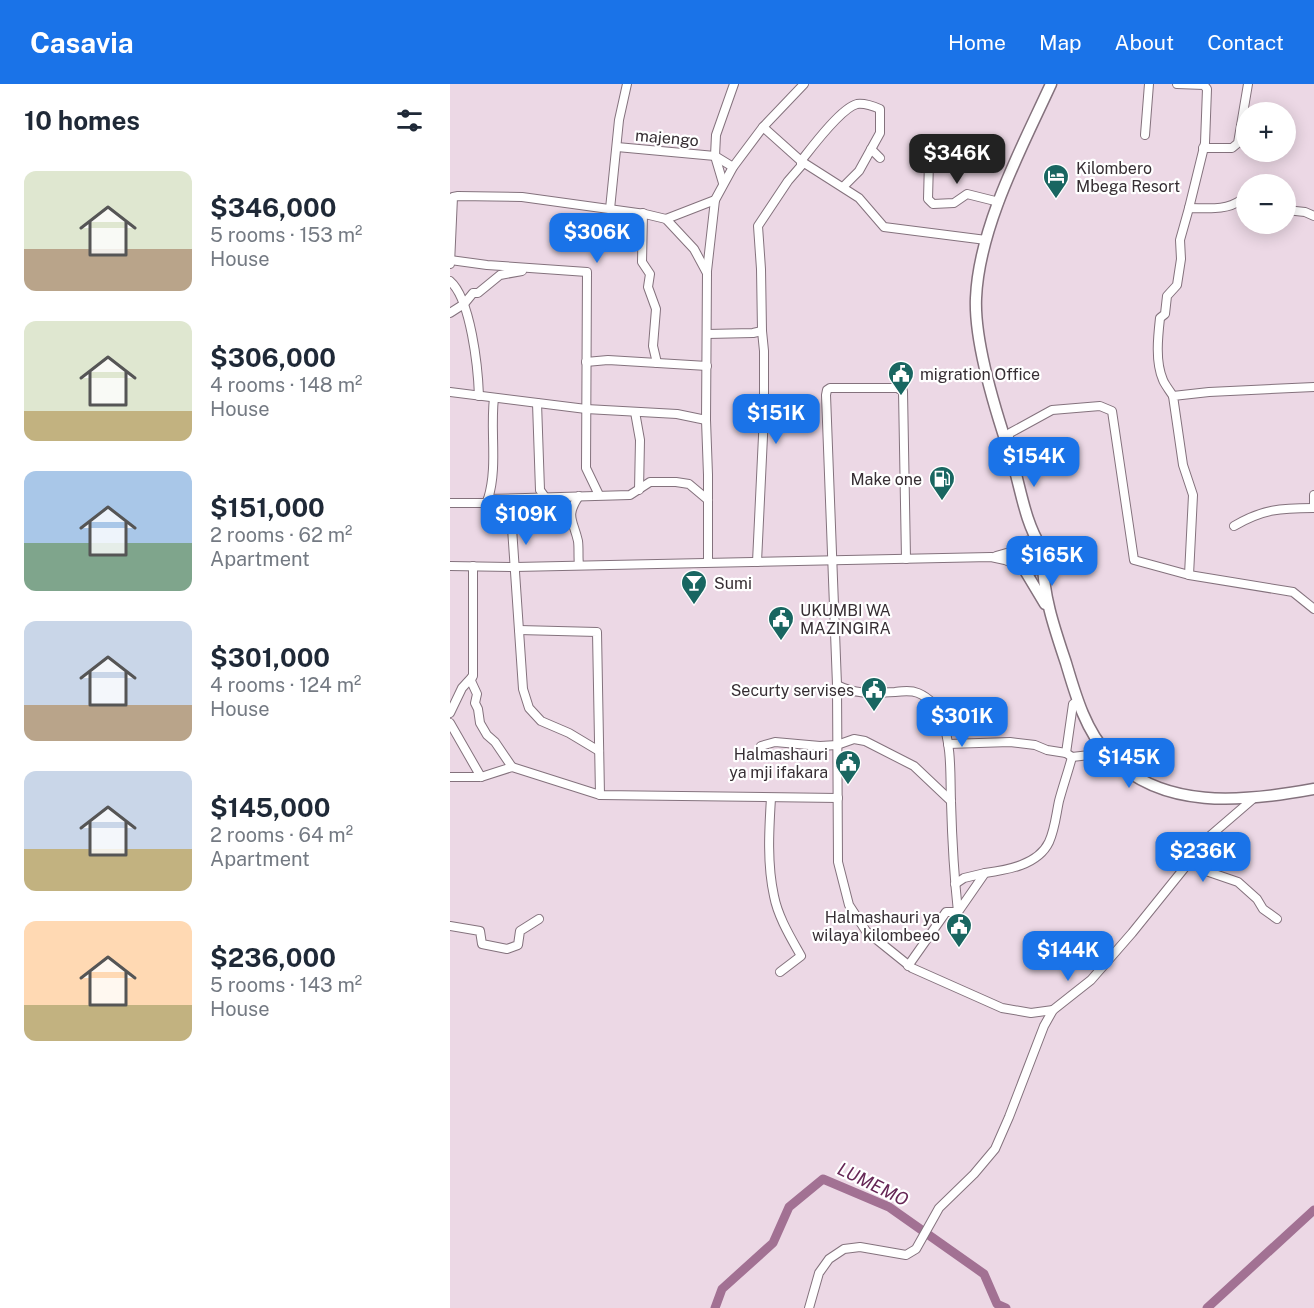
<!DOCTYPE html>
<meta charset="utf-8">
<style>
body{margin:0;font-family:"Public Sans",sans-serif;background:#f6f6f7;color:#1f2937;height:100vh;display:flex;flex-direction:column;font-size:22px;white-space:nowrap}
*{box-sizing:border-box;margin:0}
p{font-size:20px;color:#747a83}
.icon{flex:none;width:33px;height:33px;fill:none;stroke:currentColor;stroke-width:2;stroke-linecap:round;stroke-linejoin:round}
.map{position:relative;flex:1;overflow:hidden}
.side{display:flex;flex-direction:column;background:#fff;width:450px}
.side>*{flex:none}
.controls{position:absolute;left:786px;top:18px;display:grid;gap:12px}
.controls a{display:grid;place-items:center;width:60px;height:60px;border-radius:50%;background:#fff;box-shadow:0 3px 15px #0003;font-size:30px}
.price{position:absolute;translate:-50% -51px;padding:0 14px;border-radius:12px;background:#1a73e8;color:#fff;font-size:20px;line-height:39px;filter:drop-shadow(0 2px 3px #0008)}
.price::after{content:'';position:absolute;left:50%;top:36px;width:18px;height:14px;margin-left:-9px;background:inherit;clip-path:polygon(0 0,100% 0,50% 100%)}
.price.on{background:#222;color:#fff}
ul{padding:0;list-style:none}
li{display:flex;align-items:center;gap:18px;height:150px;padding:0 24px}
li span{display:grid;place-items:center;flex:none;width:168px;height:120px;border-radius:12px;color:#555}
li>.icon{margin-inline-start:auto}
span .icon{width:72px;height:72px;fill:#fffc;stroke-width:1}
li b{font-size:26px}
h2{display:flex;justify-content:space-between;align-items:center;height:72px;padding:0 24px;font-size:26px}
header{display:flex;align-items:center;gap:36px;box-sizing:border-box;height:84px;padding:0 30px;background:#1a73e8;color:#fff}
header strong{font-size:28px}
nav{display:flex;gap:33px;margin-inline-start:auto;font-size:21px}
main{display:flex;flex:1;min-height:0}
.map>svg:first-child{display:block}
.lines{fill:none;stroke-linecap:round;stroke-linejoin:round}
.river{stroke:#a27193;stroke-width:9}
.minor-casing{stroke:#84727d;stroke-width:10}
.major-casing{stroke:#84727d;stroke-width:13}
.minor{stroke:#fff;stroke-width:8}
.major{stroke:#fff;stroke-width:10}
.labels{text-anchor:middle;dominant-baseline:central;stroke-width:4.5;stroke-linejoin:round;paint-order:stroke}
.street-label{font-size:16px;fill:#362e33;stroke:#fff}
.poi-label{font-size:16px;fill:#362e33;stroke:#fff;text-anchor:start}
.water-label{font-size:18px;font-style:italic;fill:#662756;stroke:#fff}
</style>
<header>
<strong>Casavia</strong>
<nav><a>Home</a><a>Map</a><a>About</a><a>Contact</a></nav>
</header>
<main>
<section class="side">
<h2>10 homes<svg class="icon" aria-label="filters" viewBox="0 0 24 24"><path d="M4 7h16M4 17h16"/><circle cx="9" cy="7" r="2"/><circle cx="15" cy="17" r="2"/></svg></h2>
<ul>
<li><span style="background:linear-gradient(#dfe7d0 65%,#b9a48a 0)"><svg class="icon" aria-label="home" viewBox="0 0 24 24"><path d="M3 11l9-7 9 7M6 9v11h12V9"/></svg></span><div><b>$346,000</b><p>5 rooms · 153 m²</p><p>House</p></div></li>
<li><span style="background:linear-gradient(#dfe7d0 75%,#c2b280 0)"><svg class="icon" aria-label="home" viewBox="0 0 24 24"><path d="M3 11l9-7 9 7M6 9v11h12V9"/></svg></span><div><b>$306,000</b><p>4 rooms · 148 m²</p><p>House</p></div></li>
<li><span style="background:linear-gradient(#a9c7e8 60%,#7fa58c 0)"><svg class="icon" aria-label="home" viewBox="0 0 24 24"><path d="M3 11l9-7 9 7M6 9v11h12V9"/></svg></span><div><b>$151,000</b><p>2 rooms · 62 m²</p><p>Apartment</p></div></li>
<li><span style="background:linear-gradient(#c9d6e8 70%,#b9a48a 0)"><svg class="icon" aria-label="home" viewBox="0 0 24 24"><path d="M3 11l9-7 9 7M6 9v11h12V9"/></svg></span><div><b>$301,000</b><p>4 rooms · 124 m²</p><p>House</p></div></li>
<li><span style="background:linear-gradient(#c9d6e8 65%,#c2b280 0)"><svg class="icon" aria-label="home" viewBox="0 0 24 24"><path d="M3 11l9-7 9 7M6 9v11h12V9"/></svg></span><div><b>$145,000</b><p>2 rooms · 64 m²</p><p>Apartment</p></div></li>
<li><span style="background:linear-gradient(#ffd9b3 70%,#c2b280 0)"><svg class="icon" aria-label="home" viewBox="0 0 24 24"><path d="M3 11l9-7 9 7M6 9v11h12V9"/></svg></span><div><b>$236,000</b><p>5 rooms · 143 m²</p><p>House</p></div></li>
</ul>
</section>
<div class="map">
<svg width="864" height="1224" viewBox="0 0 864 1224">
<rect width="100%" height="100%" fill="#ecd8e5"/>
<g class="lines">
<!-- river -->
<g class="river">
<path d="M 265,1224 L 272,1205 L 323,1159 L 339,1123 L 373,1095 L 439,1123 L 534,1190 L 547,1220 L 556,1224"/>
<path d="M 757,1224 L 864,1126"/>
</g>
<defs>
<g id="minor">
<path d="M 727,0 L 754,1 L 757,5 L 755,59 L 739,124"/>
<path d="M 313,43 L 351,77 C 362,63 391,24 407,20 C 415,19 423,22 430,25 L 430,49 L 409,87 L 393,103"/>
<path d="M 695,51 L 699,0"/>
<path d="M 167,63 L 265,72 L 283,83"/>
<path d="M 753,64 L 782,64 L 788,59 L 798,0"/>
<path d="M 421,65 L 430,74"/>
<path d="M 822,68 L 828,69"/>
<path d="M 479,77 L 478,115 L 483,120 L 504,119 L 517,110 L 549,118"/>
<path d="M 273,99 L 265,72 L 266,51 L 284,0"/>
<path d="M 160,125 L 169,36 L 177,0"/>
<path d="M 836,126 L 855,128 L 864,132"/>
<path d="M 193,129 L 192,178 L 200,190 L 198,203 L 206,225 L 203,262 L 207,279"/>
<path d="M 216,135 L 265,116 L 283,83 L 313,43 L 354,0"/>
<path d="M 0,176 L 37,181 L 137,188 L 136,384 L 149,411"/>
<path d="M 0,180 L 3,113 L 8,112 L 72,113 L 195,130 L 216,135 L 244,165 L 257,189 L 256,336 L 258,391 L 258,478"/>
<path d="M 257,187 L 265,116"/>
<path d="M 0,197 C 21,215 28,284 29,312"/>
<path d="M 0,229 L 14,220 L 23,209 L 28,209 L 50,191 L 72,187"/>
<path d="M 257,250 L 303,249 L 312,247 L 311,185 L 308,142 L 338,97 L 351,82 L 351,77 L 409,114 L 434,143 L 536,156"/>
<path d="M 136,278 L 158,276 L 257,282"/>
<path d="M 0,308 L 136,325 L 227,330 L 256,336"/>
<path d="M 723,312 C 720,307 715,301 713,296 C 705,278 708,252 710,234 L 715,230 L 717,212 L 727,201 L 731,175 L 730,156 L 739,124 C 757,124 776,127 791,116 L 796,117"/>
<path d="M 87,319 L 90,406 L 95,413"/>
<path d="M 185,328 L 190,356 L 189,406"/>
<path d="M 556,360 L 560,349 L 602,326 L 650,322 L 662,327 L 684,476 L 739,491 L 843,508 L 864,525"/>
<path d="M 864,411 L 864,424"/>
<path d="M 38,415 C 48,383 40,347 44,314"/>
<path d="M 0,419 L 36,419 L 38,415 L 180,411 L 200,398 L 226,398 L 239,400 L 258,416"/>
<path d="M 784,442 C 813,425 831,424 863,424"/>
<path d="M 62,444 L 73,605 L 79,624 L 91,637 L 119,649 L 149,667"/>
<path d="M 546,472 L 567,466"/>
<path d="M 456,475 L 453,307 L 447,304 L 380,304 L 377,306 L 376,311 L 387,601 L 388,778 L 399,821 L 416,847 L 462,884 L 552,924 L 581,929 L 603,926"/>
<path d="M 307,478 L 314,331 L 314,267 L 312,247"/>
<path d="M 129,481 C 128,473 129,464 128,457 C 123,435 115,433 129,412"/>
<path d="M 0,482 L 65,483 L 541,473 L 555,476 L 571,483"/>
<path d="M 739,491 L 743,411 L 733,381 L 723,312 L 759,308 L 864,303"/>
<path d="M 69,546 L 147,548 L 150,711"/>
<path d="M 22,593 L 21,597 L 27,610 L 25,619 L 28,625 L 30,639 L 37,651 L 45,658 L 62,683"/>
<path d="M 387,601 C 406,611 424,609 445,608 C 453,607 461,606 468,609 C 480,614 488,624 492,636 C 502,662 500,690 501,718 C 502,754 504,791 508,828"/>
<path d="M 0,629 L 12,604 L 23,592 L 23,482"/>
<path d="M 0,639 L 31,693"/>
<path d="M 498,660 L 560,658 L 585,661 L 597,666 L 616,669 L 622,673 L 657,669"/>
<path d="M 311,662 L 325,658 L 370,662 L 387,661 L 404,655 L 415,657 L 464,682 L 501,717"/>
<path d="M 616,669 L 623,620 L 628,617"/>
<path d="M 0,693 L 31,693 L 62,683 L 150,711 L 388,714"/>
<path d="M 321,714 C 319,746 317,780 324,812 C 328,833 341,854 351,872 L 330,888"/>
<path d="M 740,776 L 753,786 L 788,798 L 807,815 L 813,825 L 827,835"/>
<path d="M 505,800 L 514,794 L 535,789"/>
<path d="M 0,842 L 30,847 L 32,860 L 57,865 L 68,861 L 70,847 L 89,835"/>
<path d="M 458,882 L 496,828 L 508,828 L 535,789 C 557,786 588,781 599,758 C 605,745 606,731 609,717 C 613,702 618,688 622,673"/>
<path d="M 359,1224 L 369,1189 L 379,1175 L 394,1165 L 410,1163 L 456,1171 L 466,1165 L 489,1124 L 524,1090 L 545,1065 L 559,1033 L 594,942 L 603,926 L 641,896 L 682,849 L 761,751 L 804,714"/>
</g>
<g id="major">
<circle cx="580" cy="472" r="14"/>
<path d="M 591,463 C 574,436 571,404 561,373 C 546,329 524,259 526,214 C 529,143 572,63 601,0"/>
<path d="M 593,477 C 593,512 605,546 616,579 C 625,609 635,646 658,670 C 711,727 794,718 864,705"/>
<path d="M 574,485 L 595,520"/>
</g>
</defs>
<!-- minor casing -->
<use href="#minor" class="minor-casing"/>
<!-- major casing -->
<use href="#major" class="major-casing"/>
<!-- minor -->
<use href="#minor" class="minor"/>
<!-- major -->
<use href="#major" class="major"/>
</g>
<!-- icons -->
<defs>
<symbol id="hotel-pin" viewBox="-11 -11 22 30"><path d="M0 17L-7.5 6A9.5 9.5 0 1 1 7.5 6Z" fill="#196661" stroke="#fff"/><path d="M-6-4.5h1.5V1H6V5H4.5V3h-9V5H-6ZM-4 0a1.8 1.8 0 1 1 3.6 0ZM.5 0V-2.5h3Q6-2.5 6 0Z" fill="#fff"/></symbol>
<symbol id="civic-pin" viewBox="-11 -11 22 30"><path d="M0 17L-7.5 6A9.5 9.5 0 1 1 7.5 6Z" fill="#196661" stroke="#fff"/><path d="M-.6-6.5H3V-4.5H.6V-3L4-1V1h2V6H-6V1h2V-1L-.6-3ZM-1.2 2.5V6h2.4V2.5Z" fill="#fff"/></symbol>
<symbol id="fuel-pin" viewBox="-11 -11 22 30"><path d="M0 17L-7.5 6A9.5 9.5 0 1 1 7.5 6Z" fill="#196661" stroke="#fff"/><path d="M-5.5-6h7V0h2V4h1.3V-2.5L3-4.5l.8-.8L6-3V5H2.5V1h-1V6h-7ZM-4.2-4.7v3.2H.2V-4.7Z" fill="#fff"/></symbol>
<symbol id="bar-pin" viewBox="-11 -11 22 30"><path d="M0 17L-7.5 6A9.5 9.5 0 1 1 7.5 6Z" fill="#196661" stroke="#fff"/><path d="M-6-5H6L.8 .8V4.5H3.5V6h-7V4.5H-.8V.8Z" fill="#fff"/></symbol>
</defs>
<g fill-rule="evenodd">
<use href="#hotel-pin" x="591" y="78" width="30" height="40"/>
<use href="#civic-pin" x="436" y="275" width="30" height="40"/>
<use href="#fuel-pin" x="477" y="380" width="30" height="40"/>
<use href="#bar-pin" x="229" y="484" width="30" height="40"/>
<use href="#civic-pin" x="316" y="520" width="30" height="40"/>
<use href="#civic-pin" x="409" y="591" width="30" height="40"/>
<use href="#civic-pin" x="383" y="664" width="30" height="40"/>
<use href="#civic-pin" x="494" y="827" width="30" height="40"/>
</g>
<g class="labels">
<!-- street labels -->
<g class="street-label">
<text transform="translate(217 54) rotate(5)">majengo</text>
</g>
<!-- poi labels -->
<g class="poi-label">
<text x="626" y="84">Kilombero<tspan x="626" dy="18">Mbega Resort</tspan></text>
<text x="470" y="290">migration Office</text>
<text x="472" y="395" text-anchor="end">Make one</text>
<text x="264" y="499">Sumi</text>
<text x="350" y="526">UKUMBI WA<tspan x="350" dy="18">MAZINGIRA</tspan></text>
<text x="404" y="606" text-anchor="end">Securty servises</text>
<text x="378" y="670" text-anchor="end">Halmashauri<tspan x="378" dy="18">ya mji ifakara</tspan></text>
<text x="490" y="833" text-anchor="end">Halmashauri ya<tspan x="490" dy="18">wilaya kilombeeo</tspan></text>
</g>
<!-- water labels -->
<g class="water-label">
<text transform="translate(423 1100) rotate(26)">LUMEMO</text>
</g>
</g>
</svg>
<div class="controls">
<a>+</a>
<a>−</a>
</div>
<b class="price on" style="left:507px;top:101px">$346K</b>
<b class="price" style="left:147px;top:180px">$306K</b>
<b class="price" style="left:326px;top:361px">$151K</b>
<b class="price" style="left:584px;top:404px">$154K</b>
<b class="price" style="left:76px;top:462px">$109K</b>
<b class="price" style="left:602px;top:503px">$165K</b>
<b class="price" style="left:512px;top:664px">$301K</b>
<b class="price" style="left:679px;top:705px">$145K</b>
<b class="price" style="left:753px;top:799px">$236K</b>
<b class="price" style="left:618px;top:898px">$144K</b>
</div>
</main>
